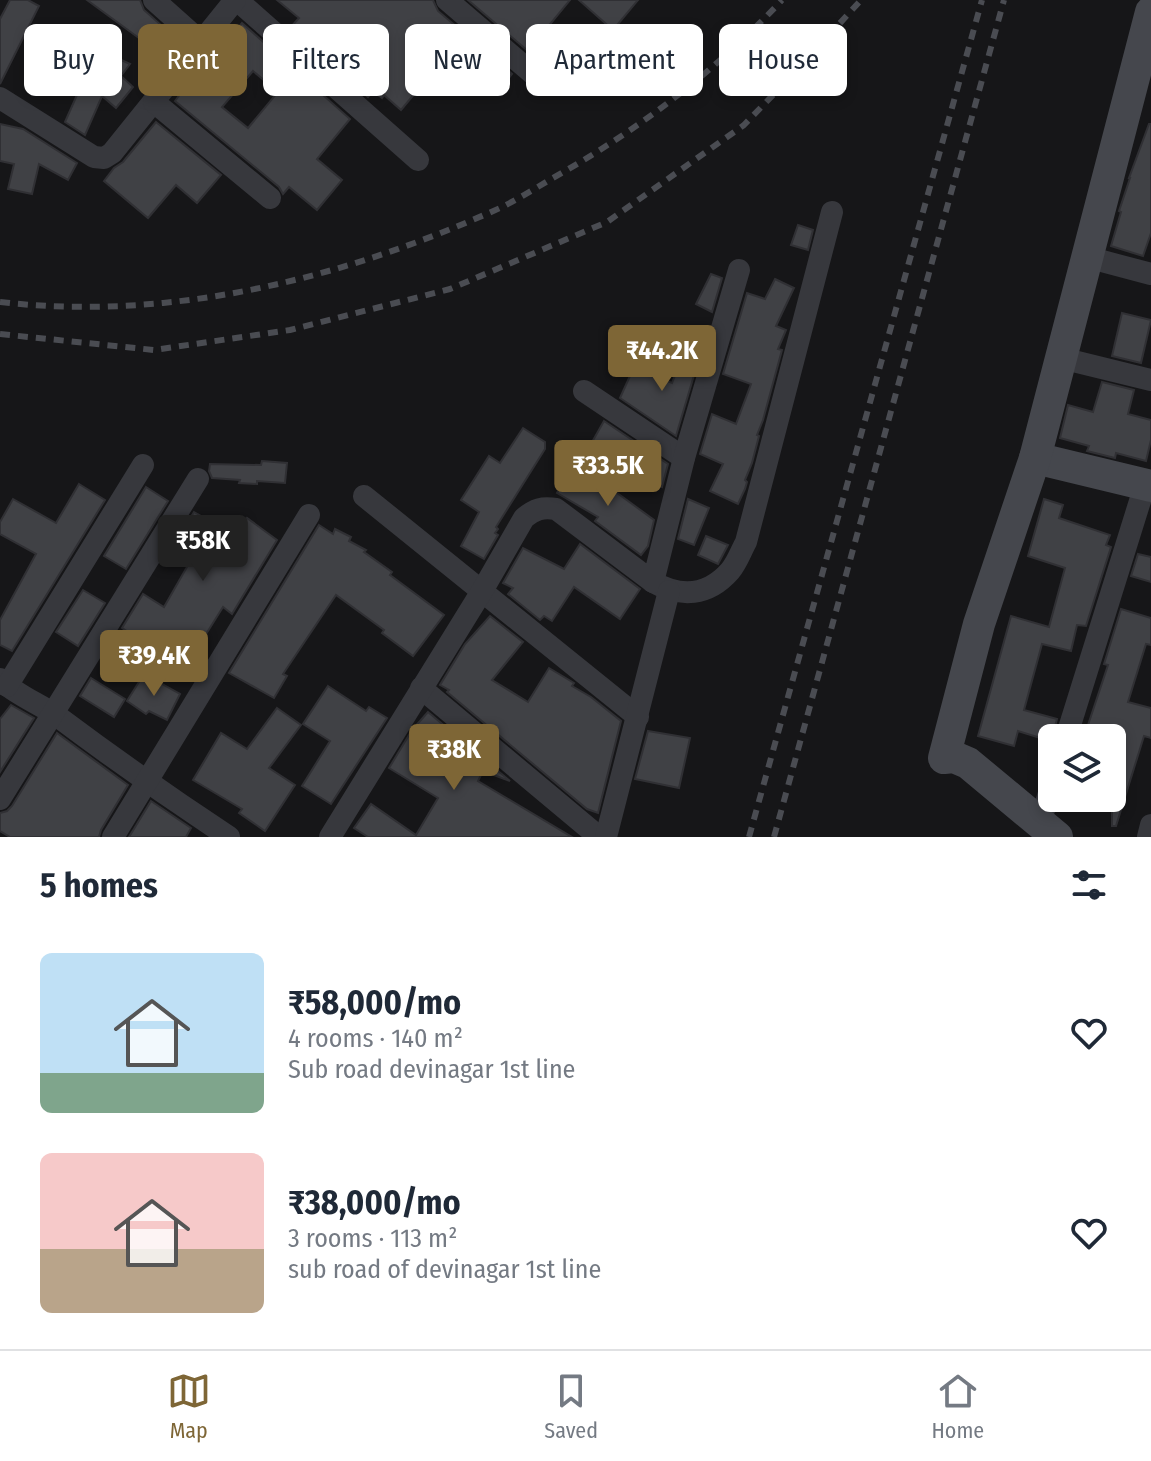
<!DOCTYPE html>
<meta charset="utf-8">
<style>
body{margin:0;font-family:"Fira Sans Condensed",sans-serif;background:#f2f2f3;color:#1f2937;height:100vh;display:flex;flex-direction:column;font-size:30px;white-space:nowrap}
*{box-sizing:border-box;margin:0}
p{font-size:26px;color:#747a83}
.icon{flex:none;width:44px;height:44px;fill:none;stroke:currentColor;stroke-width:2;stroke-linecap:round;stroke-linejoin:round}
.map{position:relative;height:837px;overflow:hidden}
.sheet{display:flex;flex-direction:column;background:#fff;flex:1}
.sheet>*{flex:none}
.hud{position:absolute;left:24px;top:24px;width:1104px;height:72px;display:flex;gap:16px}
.controls{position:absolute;left:1038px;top:724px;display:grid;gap:16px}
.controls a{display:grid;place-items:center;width:88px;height:88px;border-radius:12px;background:#fff;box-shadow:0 4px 12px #0003;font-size:40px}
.price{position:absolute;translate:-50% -68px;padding:0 18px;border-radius:8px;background:#7e6636;color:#fff;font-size:26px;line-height:52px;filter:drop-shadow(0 2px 4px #0008)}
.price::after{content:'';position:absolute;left:50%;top:48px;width:24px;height:18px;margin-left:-12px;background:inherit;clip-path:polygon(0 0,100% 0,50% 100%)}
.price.on{background:#222;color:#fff}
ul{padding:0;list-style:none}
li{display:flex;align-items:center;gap:24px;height:200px;padding:0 40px}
li span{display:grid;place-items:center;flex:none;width:224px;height:160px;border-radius:12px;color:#555}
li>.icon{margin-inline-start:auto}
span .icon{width:96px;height:96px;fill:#fffc;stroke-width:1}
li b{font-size:34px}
h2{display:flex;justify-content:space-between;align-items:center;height:96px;padding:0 40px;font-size:34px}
.chip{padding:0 28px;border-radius:12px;background:#fff;box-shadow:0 4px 12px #0003;font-size:28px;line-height:72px}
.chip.on{background:#7e6636;color:#fff}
.tab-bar{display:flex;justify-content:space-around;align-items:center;height:112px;border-top:2px solid #e0e1e3;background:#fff;font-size:22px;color:#747a83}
.tab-bar a{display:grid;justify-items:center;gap:4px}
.tab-bar .on{color:#7e6636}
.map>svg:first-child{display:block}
.building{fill:#404145;stroke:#303034;stroke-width:2;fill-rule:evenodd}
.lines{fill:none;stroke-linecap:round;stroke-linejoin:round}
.street{stroke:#37383d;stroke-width:22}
.secondary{stroke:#45474d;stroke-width:32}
.rail{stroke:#4a4c52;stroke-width:6;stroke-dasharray:10 8;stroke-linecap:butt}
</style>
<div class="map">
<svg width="1151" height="837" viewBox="0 0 1151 837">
<rect width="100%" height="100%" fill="#161618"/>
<!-- building -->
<g class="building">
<path d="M 10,0 L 28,0 L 39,6 L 0,84 L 0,19 Z"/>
<path d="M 87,0 L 140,0 L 144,10 L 162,26 L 147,44 Z"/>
<path d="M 277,0 L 433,0 L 438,11 L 512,74 L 502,87 L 478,66 L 454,94 L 431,74 L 401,110 L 384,95 L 382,98 L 373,91 L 368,97 L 290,28 L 299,18 Z"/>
<path d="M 468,0 L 570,0 L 528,51 Z"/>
<path d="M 579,0 L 638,0 L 613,30 Z"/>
<path d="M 242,23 L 350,119 L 317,159 L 342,180 L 317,210 L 289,187 L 283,194 L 279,187 L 175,101 L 184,89 L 186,90 ZM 253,71 L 278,92 L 248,128 L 222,107 Z"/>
<path d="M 60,32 L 130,64 L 121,76 L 133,87 L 116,108 L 102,96 L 85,135 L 65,122 L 81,86 L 44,69 Z"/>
<path d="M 156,122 L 221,175 L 197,203 L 176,185 L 148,218 L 104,181 L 114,168 L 123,162 Z"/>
<path d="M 0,124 L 23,129 L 77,163 L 68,180 L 39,164 L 32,194 L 8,189 L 14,164 L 0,161 Z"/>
<path d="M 1149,124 L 1151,124 L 1151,233 L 1143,256 L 1111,246 L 1121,212 L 1119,211 L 1130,178 L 1129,178 Z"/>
<path d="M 798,225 L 813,230 L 808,250 L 791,245 Z"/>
<path d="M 711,274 L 722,278 L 712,312 L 696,304 Z"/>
<path d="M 775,279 L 794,288 L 776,326 L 786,330 L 778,349 L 782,350 L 763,420 L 757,435 L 759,436 L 752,463 L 745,480 L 747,482 L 745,489 L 738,504 L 710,491 L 723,464 L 700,454 L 712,414 L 736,424 L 751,384 L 723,374 L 747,293 L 765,299 Z"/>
<path d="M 1122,313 L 1151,320 L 1141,363 L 1112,356 Z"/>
<path d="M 685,350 L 700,355 L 676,436 L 620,398 L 634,367 L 672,383 Z"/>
<path d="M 1102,382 L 1134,390 L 1128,414 L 1151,420 L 1151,440 L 1146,461 L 1116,453 L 1115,458 L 1087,451 L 1089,446 L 1060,438 L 1068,405 L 1093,412 Z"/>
<path d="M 604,421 L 668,464 L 662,487 L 587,451 Z"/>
<path d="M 523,428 L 545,442 L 545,449 L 496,527 L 498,529 L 495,533 L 498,535 L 484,559 L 461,546 L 479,512 L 461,500 L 489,456 L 500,463 Z"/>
<path d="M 262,461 L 287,463 L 285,483 L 257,481 L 257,484 L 239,483 L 240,480 L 212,478 L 209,471 L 210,464 L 261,465 Z"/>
<path d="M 573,465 L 577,467 L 579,465 L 654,520 L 648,546 L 641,555 L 595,521 L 598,517 L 557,493 Z"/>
<path d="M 79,484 L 105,500 L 12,651 L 0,645 L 0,620 L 36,554 L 0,534 L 0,522 L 13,499 L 56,523 Z"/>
<path d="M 146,487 L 168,501 L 126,569 L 104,556 Z"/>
<path d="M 688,499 L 709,508 L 694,545 L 678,539 Z"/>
<path d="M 1044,499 L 1063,505 L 1059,518 L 1110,535 L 1106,545 L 1111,547 L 1086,626 L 1077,625 L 1071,651 L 1042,644 L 1024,710 L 1057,719 L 1052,738 L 1050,741 L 1018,731 L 1014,746 L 978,736 L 1011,616 L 1049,627 L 1065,568 L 1028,556 Z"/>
<path d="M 194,512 L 235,535 L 247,518 L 277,540 L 232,614 L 223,607 L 193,655 L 166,639 L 159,651 L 122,628 L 143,594 L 164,607 L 191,560 L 171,549 Z"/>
<path d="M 319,525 L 333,534 L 335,529 L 351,537 L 349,541 L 366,550 L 364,552 L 392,572 L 390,575 L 444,615 L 413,656 L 382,633 L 384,630 L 336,595 L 283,674 L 287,676 L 274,698 L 229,673 Z"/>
<path d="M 706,536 L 728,545 L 718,564 L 698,555 Z"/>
<path d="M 580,544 L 640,589 L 620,619 L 574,587 L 552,621 L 544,616 L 540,620 L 508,594 L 513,588 L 503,583 L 523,548 L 564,569 Z"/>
<path d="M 1138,554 L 1151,557 L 1151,582 L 1131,576 Z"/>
<path d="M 83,590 L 105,603 L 78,646 L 56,632 Z"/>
<path d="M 1121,609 L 1151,618 L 1151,645 L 1146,644 L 1128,702 L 1151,708 L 1151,738 L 1144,736 L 1116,826 L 1112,826 L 1112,777 L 1118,758 L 1112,756 L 1112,738 L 1081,738 L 1084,727 L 1087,728 L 1108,665 L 1104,664 Z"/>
<path d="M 490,616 L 523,642 L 492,680 L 528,702 L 549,668 L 574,683 L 572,686 L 591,697 L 621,721 L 598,813 L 587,809 L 447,692 L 449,690 L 440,685 L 465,644 Z"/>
<path d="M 144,674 L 180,694 L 167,720 L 149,711 L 146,714 L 127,701 Z"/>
<path d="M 91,678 L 125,699 L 114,717 L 80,696 Z"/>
<path d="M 328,686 L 366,711 L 369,707 L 387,718 L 331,804 L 302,786 L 330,741 L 303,724 Z"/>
<path d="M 11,705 L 34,718 L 0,772 L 0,719 Z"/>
<path d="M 277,708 L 301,725 L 269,768 L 295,785 L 265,831 L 239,813 L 242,809 L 193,780 L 221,733 L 247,749 Z"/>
<path d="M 428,712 L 510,781 L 483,771 L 478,781 L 572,837 L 368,837 L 354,828 L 371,804 L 416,835 L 438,798 L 389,768 L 412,730 Z"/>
<path d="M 648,731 L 690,738 L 679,788 L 635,779 Z"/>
<path d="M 57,733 L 128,785 L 101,830 L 99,837 L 10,837 L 0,831 L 0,813 L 7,811 L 12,806 Z"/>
<path d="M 151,801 L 191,828 L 186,837 L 129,837 Z"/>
</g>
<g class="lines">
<!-- street -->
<g class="street">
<path d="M 154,0 L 201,42"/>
<path d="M 237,0 L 418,160"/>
<path d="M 447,0 L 539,79"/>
<path d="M 0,98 L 94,157 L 104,158 L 112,153 L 235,0"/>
<path d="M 154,102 L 270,198"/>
<path d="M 1087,257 L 1151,274"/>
<path d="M 1061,358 L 1151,380"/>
<path d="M 584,391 L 684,458"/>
<path d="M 364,496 L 638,717"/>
<path d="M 653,582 C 681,598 708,596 730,571 C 737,563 741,551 746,542 L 832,212"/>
<path d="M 0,679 C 16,695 38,703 57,716 C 113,758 170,798 229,837"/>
<path d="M 7,686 L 143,465"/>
<path d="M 421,688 L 599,837"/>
<path d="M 1066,738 L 1145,485"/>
<path d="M 0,799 L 198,479"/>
<path d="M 1040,823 L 1052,783"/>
<path d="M 113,837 L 309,515"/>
<path d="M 330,837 L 482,591 L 524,518 C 535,509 542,507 556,509 L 653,582 L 684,458 L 739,270"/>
<path d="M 606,837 L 669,591"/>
<path d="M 1148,837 L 1151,825"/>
</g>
<!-- secondary -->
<g class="secondary">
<path d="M 1035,458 L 1151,486"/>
<path d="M 1057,837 L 968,763 L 954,757 L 944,758 L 979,624 L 1035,458 L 1151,12"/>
</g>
<!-- rail -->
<g class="rail">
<path d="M 0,302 C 172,322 344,278 500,208 C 518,199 536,188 553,178 C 638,130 715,72 782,0"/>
<path d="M 0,334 L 154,350 L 290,330 L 450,289 L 607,222 L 744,125 L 800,67 L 861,0"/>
<path d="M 749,837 L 982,0"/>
<path d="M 774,837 L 1004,0"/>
</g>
</g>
</svg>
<div class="controls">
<a><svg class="icon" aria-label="layers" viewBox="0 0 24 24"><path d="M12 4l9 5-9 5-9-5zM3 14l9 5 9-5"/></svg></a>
</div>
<b class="price" style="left:662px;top:393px">₹44.2K</b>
<b class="price" style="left:608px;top:508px">₹33.5K</b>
<b class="price on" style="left:203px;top:583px">₹58K</b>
<b class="price" style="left:154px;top:698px">₹39.4K</b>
<b class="price" style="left:454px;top:792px">₹38K</b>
<div class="hud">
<a class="chip">Buy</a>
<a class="chip on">Rent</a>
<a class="chip">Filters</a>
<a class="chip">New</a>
<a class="chip">Apartment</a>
<a class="chip">House</a>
</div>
</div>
<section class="sheet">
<h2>5 homes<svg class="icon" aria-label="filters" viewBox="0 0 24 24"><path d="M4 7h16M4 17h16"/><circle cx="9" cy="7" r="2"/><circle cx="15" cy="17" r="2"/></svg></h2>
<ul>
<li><span style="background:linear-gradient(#bfe0f5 75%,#7fa58c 0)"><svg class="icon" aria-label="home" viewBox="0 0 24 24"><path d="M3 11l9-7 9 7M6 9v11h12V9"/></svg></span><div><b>₹58,000/mo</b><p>4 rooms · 140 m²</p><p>Sub road devinagar 1st line</p></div><svg class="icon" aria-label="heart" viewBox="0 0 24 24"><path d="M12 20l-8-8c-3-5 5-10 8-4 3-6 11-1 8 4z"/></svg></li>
<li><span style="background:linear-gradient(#f6c9c9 60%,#b9a48a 0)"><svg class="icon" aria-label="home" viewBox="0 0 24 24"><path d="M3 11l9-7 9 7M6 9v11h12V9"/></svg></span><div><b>₹38,000/mo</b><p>3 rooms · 113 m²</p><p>sub road of devinagar 1st line</p></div><svg class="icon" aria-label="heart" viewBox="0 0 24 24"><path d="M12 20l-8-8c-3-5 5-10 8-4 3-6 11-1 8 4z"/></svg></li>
</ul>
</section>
<nav class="tab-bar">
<a class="on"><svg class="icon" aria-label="map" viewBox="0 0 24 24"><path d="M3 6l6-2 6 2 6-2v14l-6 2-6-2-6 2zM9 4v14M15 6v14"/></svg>Map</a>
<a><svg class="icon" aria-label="saved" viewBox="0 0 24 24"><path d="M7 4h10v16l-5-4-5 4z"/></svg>Saved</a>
<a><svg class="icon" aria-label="home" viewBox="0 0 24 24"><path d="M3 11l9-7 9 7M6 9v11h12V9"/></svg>Home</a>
</nav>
